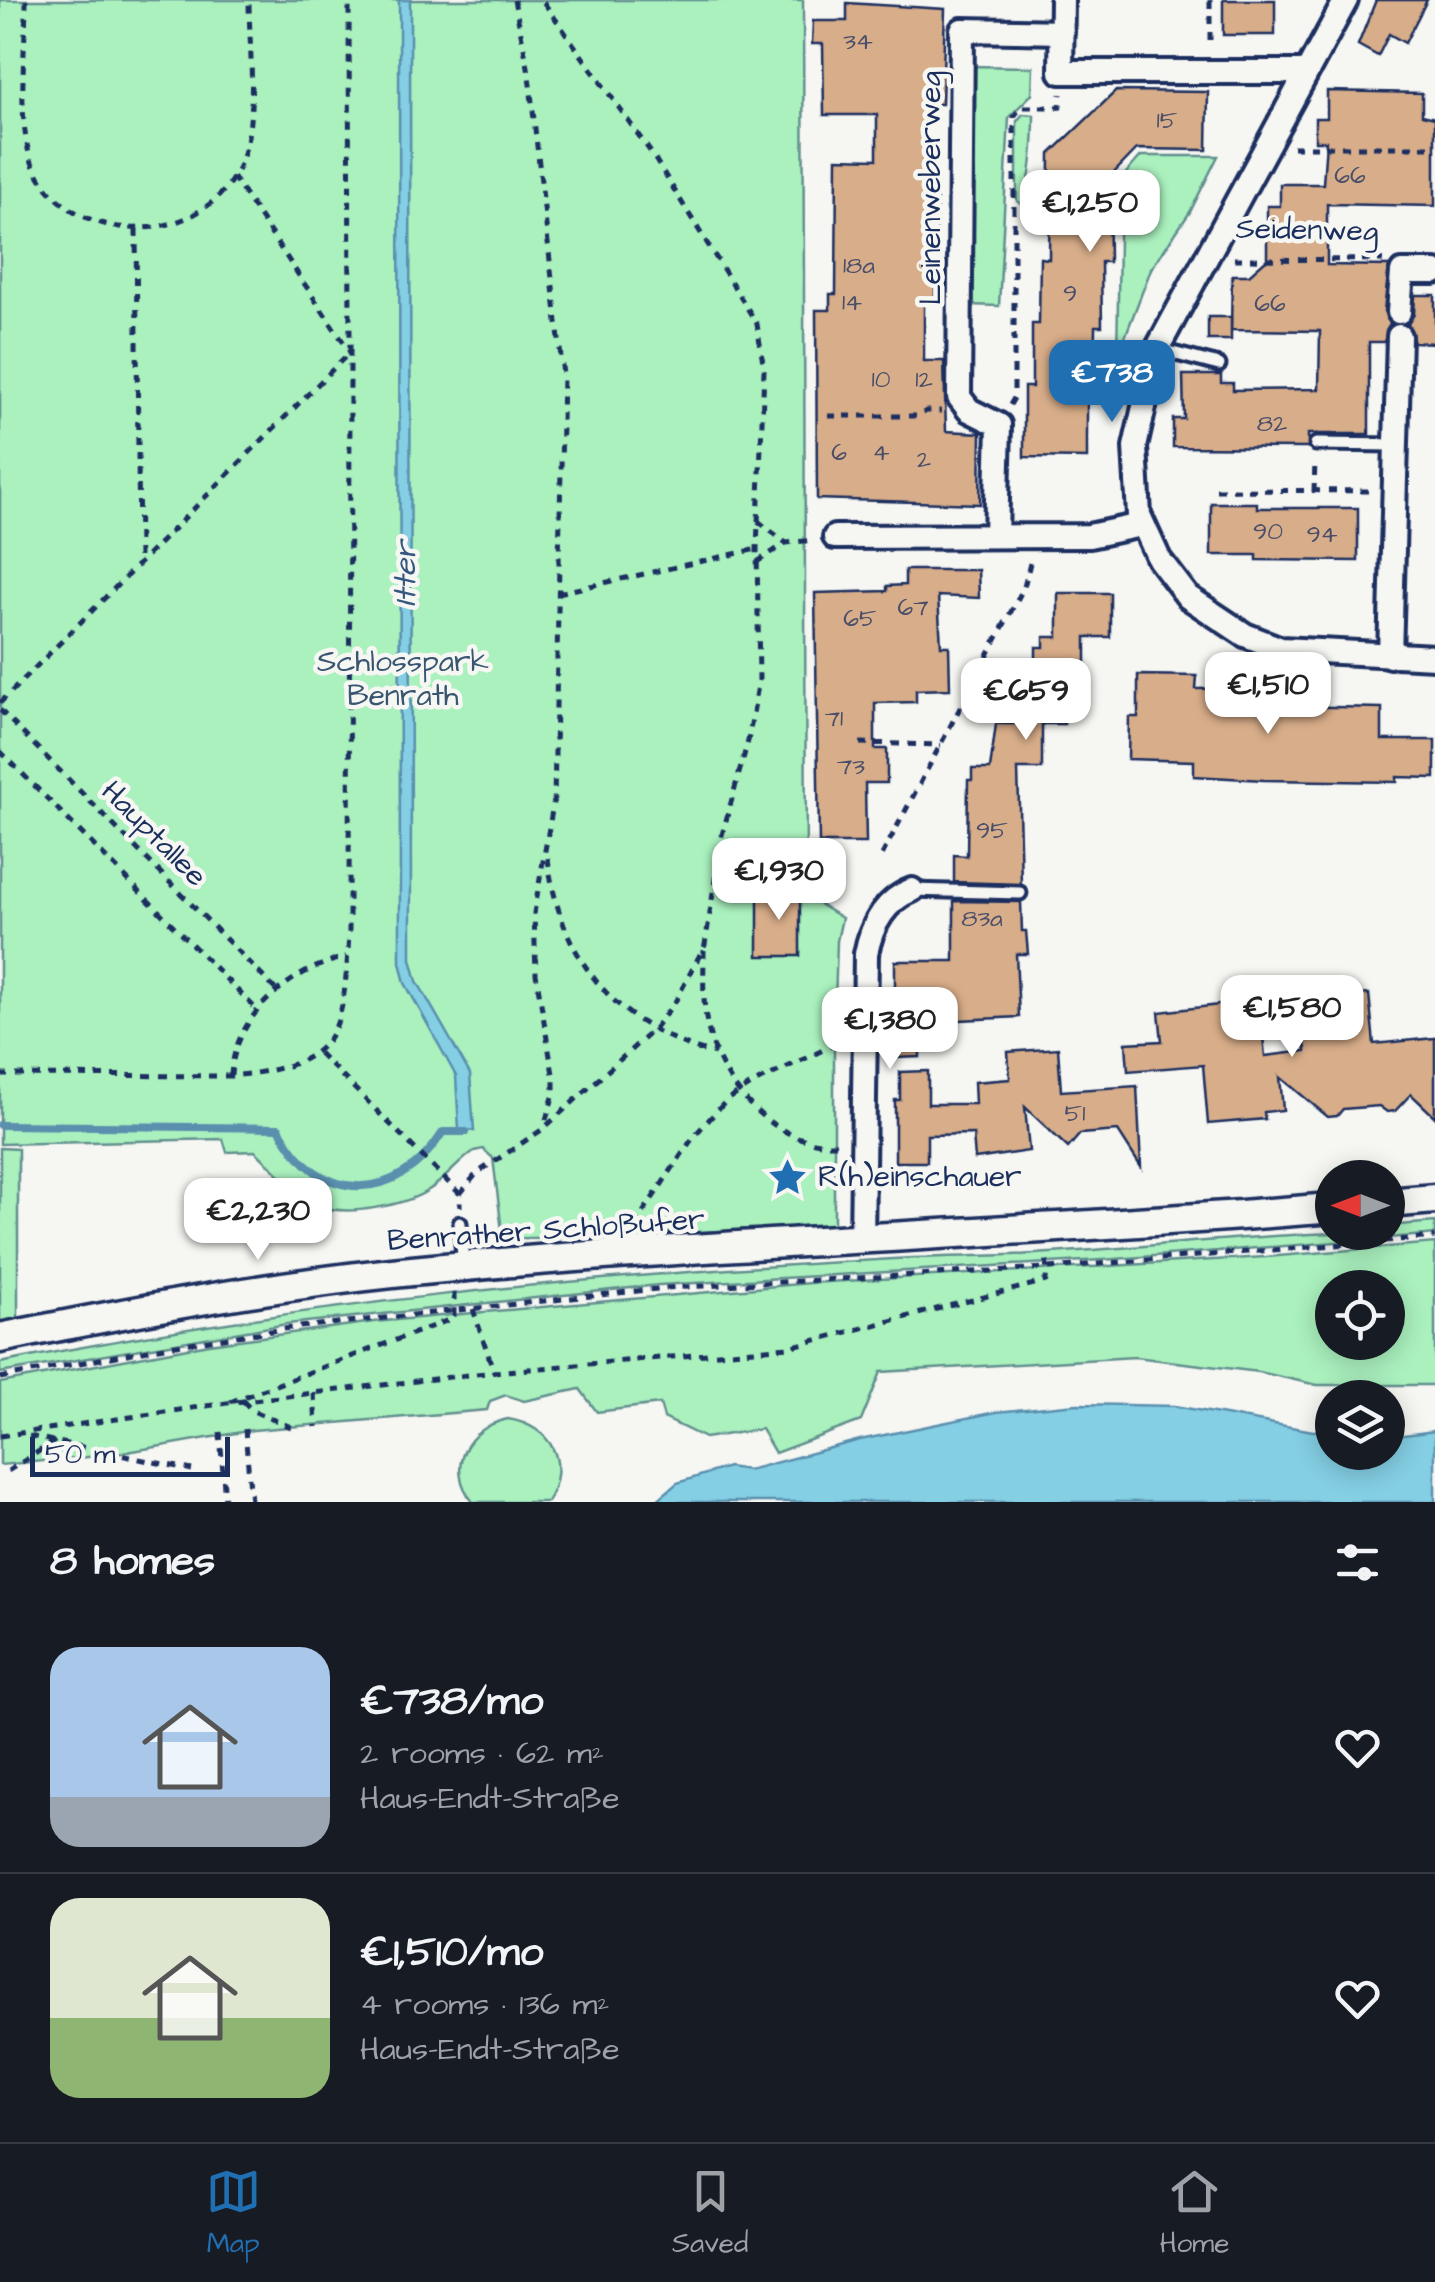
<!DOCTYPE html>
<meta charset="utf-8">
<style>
body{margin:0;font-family:"Architects Daughter",sans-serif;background:#20242c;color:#f1f3f6;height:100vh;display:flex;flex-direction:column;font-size:38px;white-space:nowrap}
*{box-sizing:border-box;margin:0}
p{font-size:32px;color:#9ea1a6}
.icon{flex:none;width:55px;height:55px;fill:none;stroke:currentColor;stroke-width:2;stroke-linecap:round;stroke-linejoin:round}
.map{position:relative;height:1502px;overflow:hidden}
.side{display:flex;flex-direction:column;background:#171b24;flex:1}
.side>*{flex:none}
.needle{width:65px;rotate:270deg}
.fabs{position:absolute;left:1315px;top:1160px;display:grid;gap:20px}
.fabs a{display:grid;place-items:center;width:90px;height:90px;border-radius:50%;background:#171b24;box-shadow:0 5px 25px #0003;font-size:50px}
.scale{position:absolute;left:30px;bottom:25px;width:200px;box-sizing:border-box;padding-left:10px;border:5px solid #1b2f5e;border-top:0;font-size:28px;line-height:35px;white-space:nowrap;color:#1b2f5e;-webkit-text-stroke:8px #f6f6f2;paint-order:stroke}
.price{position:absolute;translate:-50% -85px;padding:0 22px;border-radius:20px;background:#fff;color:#222;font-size:32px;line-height:65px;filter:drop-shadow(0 2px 5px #0008)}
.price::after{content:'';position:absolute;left:50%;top:60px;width:30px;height:22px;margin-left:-15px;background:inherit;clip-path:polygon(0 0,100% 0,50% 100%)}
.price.on{background:#1f6fb2;color:#fff}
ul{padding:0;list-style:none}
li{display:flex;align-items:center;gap:30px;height:250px;padding:0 50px}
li+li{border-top:2px solid #363941}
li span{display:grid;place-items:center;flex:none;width:280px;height:200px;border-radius:30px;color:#555}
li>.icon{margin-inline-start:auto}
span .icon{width:120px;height:120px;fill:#fffc;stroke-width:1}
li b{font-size:42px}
h2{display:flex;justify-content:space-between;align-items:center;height:120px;padding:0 50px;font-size:42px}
.menu{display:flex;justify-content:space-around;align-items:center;height:140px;border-top:2px solid #363941;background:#171b24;font-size:28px;color:#9ea1a6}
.menu a{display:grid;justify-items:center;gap:5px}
.menu .on{color:#1f6fb2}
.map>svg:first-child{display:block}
.green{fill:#aaf1be;stroke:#62908e;stroke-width:2.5;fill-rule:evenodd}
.water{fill:#84cfe4;stroke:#5a8fae;stroke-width:2.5}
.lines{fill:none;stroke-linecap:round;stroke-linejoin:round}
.stream{stroke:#5a8fae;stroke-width:8}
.building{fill:#d8ad89;stroke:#1b2f5e;stroke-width:2.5}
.service-casing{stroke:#1b2f5e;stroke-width:19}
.minor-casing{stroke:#1b2f5e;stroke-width:30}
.tertiary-casing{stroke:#1b2f5e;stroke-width:35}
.path{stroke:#1b2f5e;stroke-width:5;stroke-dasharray:8 8;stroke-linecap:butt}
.service{stroke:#f6f6f2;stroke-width:11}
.minor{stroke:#f6f6f2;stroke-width:22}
.tertiary{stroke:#f6f6f2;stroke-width:28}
.labels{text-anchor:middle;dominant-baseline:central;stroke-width:9;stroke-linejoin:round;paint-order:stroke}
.number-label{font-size:25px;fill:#4a4e69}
.street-label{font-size:30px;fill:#1b2f5e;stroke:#f6f6f2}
.park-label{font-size:30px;fill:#385671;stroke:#f6f6f2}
.poi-label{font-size:30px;fill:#1b2f5e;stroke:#f6f6f2;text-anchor:start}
.water-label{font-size:32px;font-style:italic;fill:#355780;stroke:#f6f6f2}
</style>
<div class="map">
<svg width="1435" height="1502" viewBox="0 0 1435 1502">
<rect width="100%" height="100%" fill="#f6f6f2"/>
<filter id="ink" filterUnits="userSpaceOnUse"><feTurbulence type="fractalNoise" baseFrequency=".01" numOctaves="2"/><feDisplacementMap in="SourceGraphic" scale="20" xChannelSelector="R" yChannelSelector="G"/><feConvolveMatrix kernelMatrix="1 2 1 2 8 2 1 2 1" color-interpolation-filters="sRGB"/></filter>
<g filter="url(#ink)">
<!-- green -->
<g class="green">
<path d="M 0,0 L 803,0 L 806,889 L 806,896 L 842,918 L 837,941 L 834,1037 L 834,1227 L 503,1239 L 493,1158 L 483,1149 L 474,1151 C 457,1163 444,1181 427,1191 C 405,1205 346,1217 321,1206 C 296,1195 275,1169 255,1151 L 227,1152 L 223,1139 L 0,1144 Z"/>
<path d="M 969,66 L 1033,67 L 1032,94 L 1009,117 L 999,306 L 968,305 Z"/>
<path d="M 1023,114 L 1034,115 C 1034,138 1032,186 1021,204 L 1017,201 L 1017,121 Z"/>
<path d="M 1141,156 L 1218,156 L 1190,212 L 1151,269 L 1117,358 L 1120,180 Z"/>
<path d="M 0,1148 L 18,1149 L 18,1323 L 0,1326 Z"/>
<path d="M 1435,1222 L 1435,1234 L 1426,1235 L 1102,1260 L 659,1285 L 287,1324 L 0,1373 L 0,1363 C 289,1304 583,1276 877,1260 C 929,1256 982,1257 1035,1254 C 1153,1247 1272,1232 1388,1232 L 1388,1226 Z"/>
<path d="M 1435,1243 L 1435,1385 L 1317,1385 L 1259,1372 L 1135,1357 L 881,1372 L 861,1421 L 775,1453 L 761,1429 L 705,1438 L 664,1418 L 660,1404 L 597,1412 L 580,1389 L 524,1401 L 506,1395 L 490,1401 L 487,1410 L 253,1430 L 110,1455 L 0,1465 L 0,1383 L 209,1344 L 374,1322 L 810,1283 L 1266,1257 ZM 1332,1288 L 1388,1288 L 1388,1342 L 1332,1342 Z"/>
<path d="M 508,1419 C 552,1426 571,1464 547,1502 L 473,1502 C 444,1467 468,1427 508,1419 Z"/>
</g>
<!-- water -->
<g class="water">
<path d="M 399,0 L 410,0 L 411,959 L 417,981 L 470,1074 L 474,1131 L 459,1129 L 456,1076 L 405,983 L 400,962 Z"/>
<path d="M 1077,1404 L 1175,1406 L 1313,1431 L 1332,1429 L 1332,1452 L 1388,1452 L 1388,1437 L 1435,1431 L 1435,1502 L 655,1502 L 677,1483 L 728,1467 L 748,1470 L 860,1440 L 996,1412 Z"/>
</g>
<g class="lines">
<!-- stream -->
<path class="stream" d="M 0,1125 L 279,1128 C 319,1206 398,1204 443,1132 L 466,1132"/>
</g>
<!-- building -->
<g class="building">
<rect x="1223" y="0" width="52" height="35"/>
<path d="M 1376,0 L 1427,0 L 1405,43 L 1389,34 L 1378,56 L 1358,45 Z"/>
<path d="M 847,3 L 945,9 L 942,104 L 923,104 L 923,179 L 937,179 L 935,300 L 924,300 L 924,361 L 944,361 L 946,431 L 981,433 L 980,504 L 817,499 L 816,310 L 830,310 L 830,294 L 836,294 L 837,158 L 877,159 L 877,115 L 824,115 L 823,44 L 812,44 L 813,21 L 847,21 Z"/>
<path d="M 1116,91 L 1208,92 L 1207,150 L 1137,149 L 1108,179 L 1109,262 L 1101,262 L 1102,326 L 1095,326 L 1094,391 L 1087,391 L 1087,458 L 1024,457 L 1024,387 L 1032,387 L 1032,324 L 1039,324 L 1040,258 L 1049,259 L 1050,154 Z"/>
<path d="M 1327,91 L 1422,93 L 1422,115 L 1435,118 L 1435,206 L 1327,204 L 1327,265 L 1389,266 L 1384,311 L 1390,324 L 1384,342 L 1369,342 L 1369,434 L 1308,434 L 1308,448 L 1173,447 L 1173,419 L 1184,419 L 1183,375 L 1221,375 L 1221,383 L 1233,383 L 1233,390 L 1319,389 L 1320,331 L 1231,330 L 1232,275 L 1249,275 L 1267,259 L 1267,206 L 1280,206 L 1280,184 L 1323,184 L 1326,141 L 1315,141 L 1315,118 L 1327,118 Z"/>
<path d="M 1415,295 L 1435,295 L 1435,343 L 1414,342 L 1408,324 L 1414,314 Z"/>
<rect x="1208" y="317" width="23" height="23"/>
<path d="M 1211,503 L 1257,503 L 1257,508 L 1358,508 L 1358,561 L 1257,560 L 1257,555 L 1211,555 Z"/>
<path d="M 905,570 L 978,570 L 979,598 L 938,596 L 941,646 L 949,646 L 950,689 L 916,690 L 916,702 L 875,703 L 875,749 L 887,749 L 887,783 L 865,783 L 866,843 L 819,843 L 815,593 L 887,591 L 887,586 L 905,585 Z"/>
<path d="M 1058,593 L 1110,593 L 1110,637 L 1086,637 L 1086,681 L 1064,681 L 1064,724 L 1042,724 L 1042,769 L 1018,769 L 1021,884 L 954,882 L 954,855 L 967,856 L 968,780 L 972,780 L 972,769 L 990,769 L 996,724 L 1013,724 L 1014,692 L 1019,692 L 1019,681 L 1036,681 L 1036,647 L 1044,647 L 1044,637 L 1058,637 Z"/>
<path d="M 1138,675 L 1197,676 L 1196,689 L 1240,688 L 1240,705 L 1382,708 L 1382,740 L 1435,740 L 1435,778 L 1397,777 L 1397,782 L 1264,780 L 1194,776 L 1194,761 L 1128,759 L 1129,717 L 1138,717 Z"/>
<rect x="758" y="890" width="42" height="66"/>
<path d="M 954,901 L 1021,902 L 1022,931 L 1026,931 L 1028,954 L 1016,954 L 1019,1017 L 920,1022 L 920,1057 L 895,1058 L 895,961 L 954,961 Z"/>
<path d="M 1342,991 L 1349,996 L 1369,994 L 1374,1044 L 1435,1038 L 1435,1117 L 1411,1094 L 1395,1111 L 1387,1112 L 1379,1106 L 1343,1109 L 1337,1116 L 1328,1117 L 1280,1077 L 1283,1110 L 1264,1112 L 1265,1119 L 1208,1124 L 1203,1065 L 1128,1071 L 1126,1043 L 1162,1041 L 1159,1012 L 1254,1001 L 1258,1037 L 1263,1036 L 1265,1056 L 1306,1051 L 1301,1000 Z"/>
<path d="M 1058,1048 L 1061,1091 L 1137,1086 L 1141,1167 L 1118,1131 L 1080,1134 L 1068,1148 L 1025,1107 L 1029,1151 L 975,1159 L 973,1134 L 927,1135 L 927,1162 L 895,1162 L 895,1100 L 900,1100 L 900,1072 L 928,1071 L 928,1104 L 975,1104 L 974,1082 L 1010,1079 L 1008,1052 Z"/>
</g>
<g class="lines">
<defs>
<g id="service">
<path d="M 1157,349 L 1219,365"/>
<path d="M 1316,444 L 1397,445"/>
<path d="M 912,890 L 1020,893"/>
<path d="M 460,1223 L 464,1267"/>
</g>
<g id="minor">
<path d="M 1062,0 L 1061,72 L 1306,72"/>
<path d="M 1346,0 L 1157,349 L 1135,447 L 1139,515 L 1159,559 L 1188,597 L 1245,635 L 1281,649 L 1435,657"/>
<path d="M 1399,312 L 1402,272 L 1435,272"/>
<path d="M 996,536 L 999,425 L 969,410 L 959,397 L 962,30 L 1062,32"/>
<path d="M 835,537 L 1089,536 L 1141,525"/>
<path d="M 1390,656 L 1399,336"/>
<path d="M 862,1241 L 866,954 C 871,927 884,901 912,890"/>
</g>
<g id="tertiary">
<path d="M 1388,1203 L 1435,1199"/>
<path d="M 0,1338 C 143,1309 288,1282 433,1269 C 732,1241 1033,1233 1332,1208"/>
</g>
</defs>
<!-- service casing -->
<use href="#service" class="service-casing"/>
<!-- minor casing -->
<use href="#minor" class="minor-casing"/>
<!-- tertiary casing -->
<use href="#tertiary" class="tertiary-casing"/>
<!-- path -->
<g class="path">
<path d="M 26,0 C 26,46 15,125 34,167 C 72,248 201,249 239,167 C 259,124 249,48 249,0"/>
<path d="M 514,0 L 528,67 L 563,375 L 554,799 L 534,913 L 536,974 L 554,1080 L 554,1094 L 544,1126"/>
<path d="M 1210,0 L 1210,47"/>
<path d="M 1293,147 L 1435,147"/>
<path d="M 136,229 L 139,561"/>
<path d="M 1234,259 L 1383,260"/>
<path d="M 1010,405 L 1014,398 L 1014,116 L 1022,107 L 1060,107 L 1061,94"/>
<path d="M 828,416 L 919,416 L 926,411 L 941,411"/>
<path d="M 1216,490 L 1373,491"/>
<path d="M 1314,492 L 1315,460"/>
<path d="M 758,521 L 786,543"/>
<path d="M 757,562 L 786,543 L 813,540"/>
<path d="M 558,593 L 757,549"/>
<path d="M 0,703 L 350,352 L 349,0"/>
<path d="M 0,710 L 276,990"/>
<path d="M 860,743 L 941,745"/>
<path d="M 0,751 L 257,1010"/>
<path d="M 882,855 L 1024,587 L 1031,559"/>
<path d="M 548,858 C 556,936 597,1006 671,1038 C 685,1044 700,1052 715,1053"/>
<path d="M 704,950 C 704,975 702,1003 708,1028 C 722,1088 776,1147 839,1144"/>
<path d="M 319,1053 L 460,1194 L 460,1207"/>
<path d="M 0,1075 L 231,1076 C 340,1065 343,1036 349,934 L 350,352 L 233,177"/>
<path d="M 231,1076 C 234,1015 290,970 346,957"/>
<path d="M 460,1194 L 477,1173 L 543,1129 L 653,1030 L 675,1002 L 705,945 L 722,835 L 748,741 L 759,680 L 757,549 L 764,370 L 757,324 L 652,154 L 542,0"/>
<path d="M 638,1227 L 638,1220 L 694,1136 L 726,1101 L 754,1083 L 844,1040"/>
<path d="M 473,1309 L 494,1372"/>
<path d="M 0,1378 L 170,1346 L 291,1328 L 666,1288 L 1048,1268 L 1435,1237"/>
<path d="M 314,1393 L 316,1427"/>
<path d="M 243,1401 L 253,1411 L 298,1430"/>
<path d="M 230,1402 L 449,1320 L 454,1316 L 454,1293"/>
<path d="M 245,1429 L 251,1502"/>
<path d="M 220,1432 L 225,1502"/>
<path d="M 0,1436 L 227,1403 L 494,1372 L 789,1347 L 1046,1281 L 1047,1255"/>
<path d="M 29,1436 L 192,1470"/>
<path d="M 8,1471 L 55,1441"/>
</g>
<!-- service -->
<use href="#service" class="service"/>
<!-- minor -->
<use href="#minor" class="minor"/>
<!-- tertiary -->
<use href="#tertiary" class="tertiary"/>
</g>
</g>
<!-- icons -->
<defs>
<symbol id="sight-bare" viewBox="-9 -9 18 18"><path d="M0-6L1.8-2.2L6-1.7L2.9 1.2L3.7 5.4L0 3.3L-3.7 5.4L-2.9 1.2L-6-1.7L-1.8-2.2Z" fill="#1f6fb2" stroke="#f6f6f2" stroke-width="2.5" paint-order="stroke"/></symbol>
</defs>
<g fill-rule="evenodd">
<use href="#sight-bare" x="760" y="1150" width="55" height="55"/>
</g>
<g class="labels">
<!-- number labels -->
<g class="number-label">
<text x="858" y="41">34</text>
<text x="1167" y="120">15</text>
<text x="1350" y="175">66</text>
<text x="859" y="265">18a</text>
<text x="1070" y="293">9</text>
<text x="852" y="302">14</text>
<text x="1270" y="303">66</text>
<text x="881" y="379">10</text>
<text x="924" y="379">12</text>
<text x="1272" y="423">82</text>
<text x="839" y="452">6</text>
<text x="881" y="452">4</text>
<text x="924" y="459">2</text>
<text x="1268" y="531">90</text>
<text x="1322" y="534">94</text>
<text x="913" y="607">67</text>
<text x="860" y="618">65</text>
<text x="834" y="718">71</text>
<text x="851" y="766">73</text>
<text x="992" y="830">95</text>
<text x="982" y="918">83a</text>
<text x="1075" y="1113">51</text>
</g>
<!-- street labels -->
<g class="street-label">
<text transform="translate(931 188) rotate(-90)">Leinenweberweg</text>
<text transform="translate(1307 230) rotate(1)">Seidenweg</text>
<text transform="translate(154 834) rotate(45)">Hauptallee</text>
<text transform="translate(546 1230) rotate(-4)">Benrather Schloßufer</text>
</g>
<!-- park labels -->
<g class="park-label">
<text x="403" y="662">Schlosspark<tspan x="403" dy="34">Benrath</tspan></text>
</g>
<!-- poi labels -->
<g class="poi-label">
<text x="818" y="1177">R(h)einschauer</text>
</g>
<!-- water labels -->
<g class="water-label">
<text transform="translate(405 574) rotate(-90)">Itter</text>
</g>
</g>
</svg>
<div class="fabs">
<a><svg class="needle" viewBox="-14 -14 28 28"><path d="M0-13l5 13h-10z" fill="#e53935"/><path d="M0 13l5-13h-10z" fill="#9ea1a6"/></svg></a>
<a><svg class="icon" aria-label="locate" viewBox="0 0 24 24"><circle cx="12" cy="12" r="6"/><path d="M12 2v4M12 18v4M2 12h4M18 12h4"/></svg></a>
<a><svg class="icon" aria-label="layers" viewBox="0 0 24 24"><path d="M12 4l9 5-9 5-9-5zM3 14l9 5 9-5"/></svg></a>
</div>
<div class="scale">50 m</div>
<b class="price" style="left:1090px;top:255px">€1,250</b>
<b class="price on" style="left:1112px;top:425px">€738</b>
<b class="price" style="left:1268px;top:737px">€1,510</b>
<b class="price" style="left:1026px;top:743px">€659</b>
<b class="price" style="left:779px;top:923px">€1,930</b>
<b class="price" style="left:1292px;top:1060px">€1,580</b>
<b class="price" style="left:890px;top:1072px">€1,380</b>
<b class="price" style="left:258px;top:1263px">€2,230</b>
</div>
<section class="side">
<h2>8 homes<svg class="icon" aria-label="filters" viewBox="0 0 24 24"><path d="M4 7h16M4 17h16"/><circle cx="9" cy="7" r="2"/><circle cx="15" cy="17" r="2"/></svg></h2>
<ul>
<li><span style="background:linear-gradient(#a9c7e8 75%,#9aa5b1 0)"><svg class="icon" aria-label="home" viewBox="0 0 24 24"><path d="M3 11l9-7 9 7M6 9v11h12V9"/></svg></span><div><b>€738/mo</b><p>2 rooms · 62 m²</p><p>Haus-Endt-Straße</p></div><svg class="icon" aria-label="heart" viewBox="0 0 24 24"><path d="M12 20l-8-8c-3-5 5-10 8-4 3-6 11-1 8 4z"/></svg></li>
<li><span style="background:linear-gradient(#dfe7d0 60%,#8fb573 0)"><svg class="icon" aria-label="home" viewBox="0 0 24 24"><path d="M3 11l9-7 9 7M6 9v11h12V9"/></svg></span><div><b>€1,510/mo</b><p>4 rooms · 136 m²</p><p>Haus-Endt-Straße</p></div><svg class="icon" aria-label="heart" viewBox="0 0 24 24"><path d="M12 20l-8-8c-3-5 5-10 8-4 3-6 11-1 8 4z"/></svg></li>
</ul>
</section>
<nav class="menu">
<a class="on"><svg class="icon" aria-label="map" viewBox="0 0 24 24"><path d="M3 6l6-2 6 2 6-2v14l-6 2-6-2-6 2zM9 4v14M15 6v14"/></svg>Map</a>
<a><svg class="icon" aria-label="saved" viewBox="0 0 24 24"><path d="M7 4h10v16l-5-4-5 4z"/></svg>Saved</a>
<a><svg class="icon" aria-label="home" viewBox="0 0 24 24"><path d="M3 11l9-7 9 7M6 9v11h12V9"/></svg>Home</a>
</nav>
